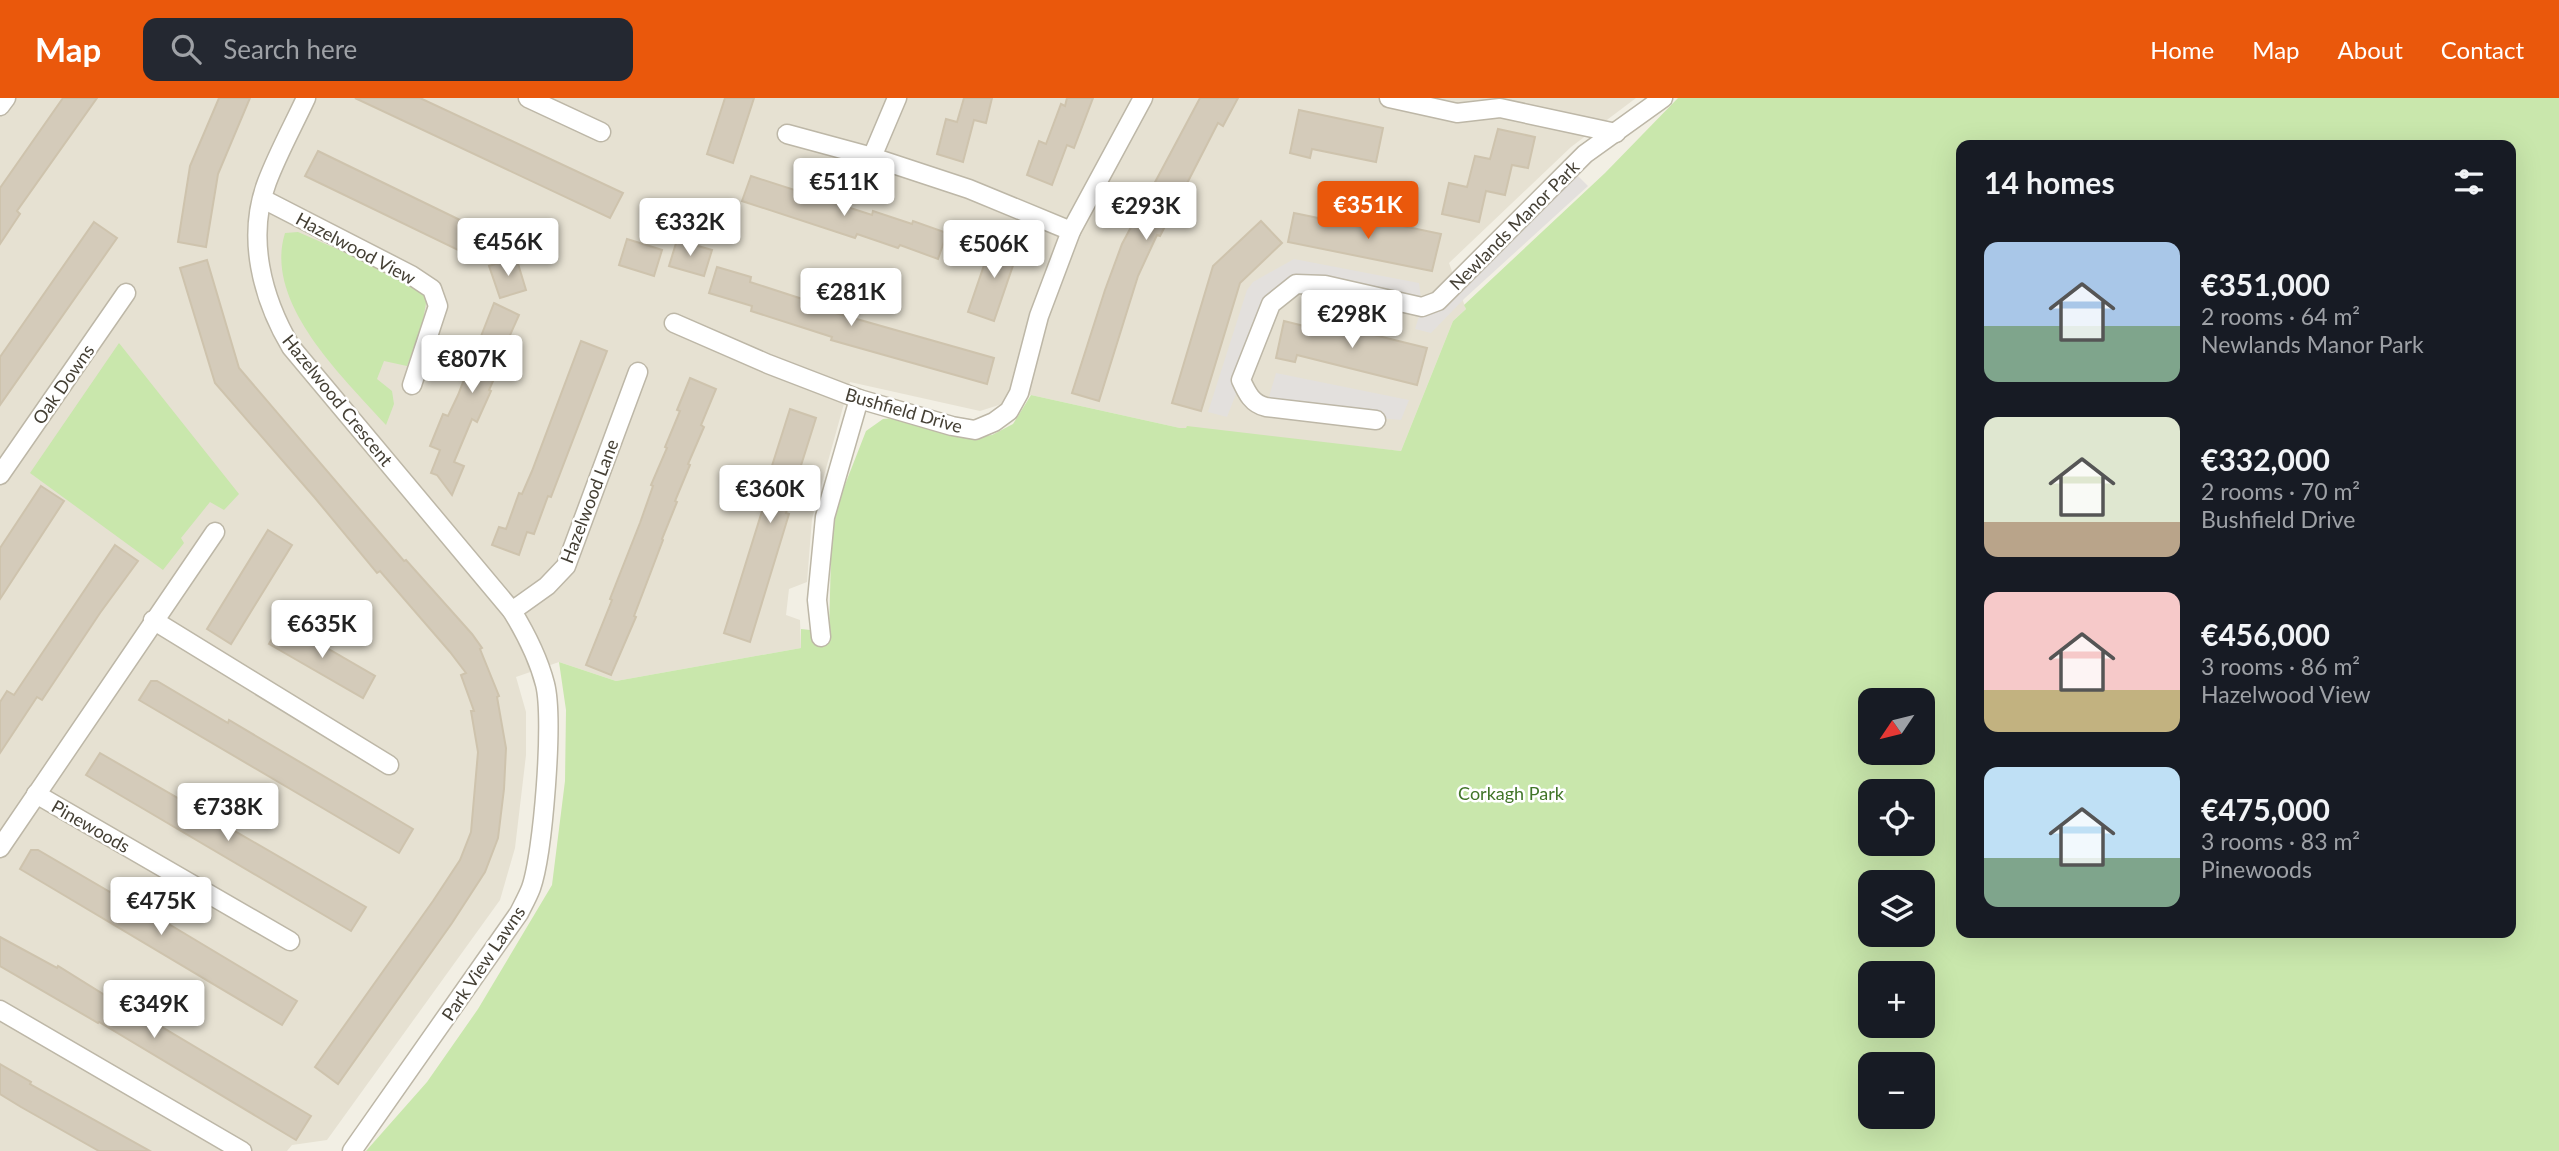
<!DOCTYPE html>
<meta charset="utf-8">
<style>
body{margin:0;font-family:Lato,sans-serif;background:#242831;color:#f1f3f6;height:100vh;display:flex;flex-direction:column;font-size:26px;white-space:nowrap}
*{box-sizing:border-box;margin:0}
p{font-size:23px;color:#9ea1a6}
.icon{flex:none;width:38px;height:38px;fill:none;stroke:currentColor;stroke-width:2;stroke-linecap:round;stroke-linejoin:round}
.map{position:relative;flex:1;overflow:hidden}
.sheet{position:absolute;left:1956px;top:42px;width:560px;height:798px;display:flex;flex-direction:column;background:#171b24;border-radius:14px;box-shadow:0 7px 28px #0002}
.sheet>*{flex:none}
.needle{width:46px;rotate:235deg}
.tools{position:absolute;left:1858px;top:590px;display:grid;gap:14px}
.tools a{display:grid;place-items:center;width:77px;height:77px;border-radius:14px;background:#171b24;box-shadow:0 7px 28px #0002;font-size:35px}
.price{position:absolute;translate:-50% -60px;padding:0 16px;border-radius:7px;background:#fff;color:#222;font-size:23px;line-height:46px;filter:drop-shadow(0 2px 4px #0008)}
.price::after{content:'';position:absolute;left:50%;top:42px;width:21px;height:16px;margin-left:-10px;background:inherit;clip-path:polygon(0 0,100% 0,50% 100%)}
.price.selected{background:#ea580c;color:#fff}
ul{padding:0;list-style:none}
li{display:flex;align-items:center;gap:21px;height:175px;padding:0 28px}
li span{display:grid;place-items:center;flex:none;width:196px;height:140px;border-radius:14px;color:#555}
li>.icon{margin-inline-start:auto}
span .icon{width:84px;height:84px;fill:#fffc;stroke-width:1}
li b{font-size:30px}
h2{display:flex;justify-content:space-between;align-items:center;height:84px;padding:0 28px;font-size:30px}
header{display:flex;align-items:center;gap:42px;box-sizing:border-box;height:98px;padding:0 35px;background:#ea580c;color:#fff}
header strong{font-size:33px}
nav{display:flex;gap:38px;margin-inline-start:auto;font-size:24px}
.search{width:490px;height:63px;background:#242831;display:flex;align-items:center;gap:18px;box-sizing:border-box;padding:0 24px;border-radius:14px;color:#9ea1a6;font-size:26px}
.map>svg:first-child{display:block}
.residential{fill:#e6e1d2}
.green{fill:#c9e7ac;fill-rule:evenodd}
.parking{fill:#e3e0dd}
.building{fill:#d4cbba;stroke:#cec3ad;stroke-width:2}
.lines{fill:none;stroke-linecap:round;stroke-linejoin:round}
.street-casing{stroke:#bdb7a7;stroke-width:21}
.street{stroke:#fff;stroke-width:18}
.labels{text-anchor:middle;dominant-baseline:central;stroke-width:5;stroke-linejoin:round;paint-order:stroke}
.street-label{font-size:18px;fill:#443f34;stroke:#fff}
.park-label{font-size:18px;fill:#417528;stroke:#fff}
</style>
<header>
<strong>Map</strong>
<div class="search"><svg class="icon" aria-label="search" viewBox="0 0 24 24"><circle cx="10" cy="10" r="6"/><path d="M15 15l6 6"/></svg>Search here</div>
<nav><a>Home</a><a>Map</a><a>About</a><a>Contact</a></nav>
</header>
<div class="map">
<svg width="2559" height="1053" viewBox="0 0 2559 1053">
<rect width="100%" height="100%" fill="#f2efe4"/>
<!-- residential -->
<path class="residential" d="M 0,0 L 1636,0 L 1571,49 L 1449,165 L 1466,211 L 1453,223 L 1401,353 L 1180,330 L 1031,297 L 980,313 L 850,284 L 812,421 L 807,484 L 789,491 L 786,517 L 800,522 L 801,550 L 616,583 L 559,564 L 516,579 L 526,614 L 526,657 L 515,750 L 500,802 L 327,1042 L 292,1047 L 287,1053 L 0,1053 Z"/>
<!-- green -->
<g class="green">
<path d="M 1678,0 L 2559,0 L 2559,1053 L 366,1053 L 427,984 L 478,911 L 552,787 L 565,683 L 566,612 L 559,564 L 616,583 L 801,550 L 801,531 L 829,534 L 832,420 L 866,333 L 883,321 L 893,320 L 967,340 L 992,337 L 1013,326 L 1031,297 L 1180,330 L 1186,330 L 1187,328 L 1401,353 L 1453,223 L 1466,211 L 1464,207 L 1605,75 ZM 1962,47 L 2511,47 L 2511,835 L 1962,835 ZM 1871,602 L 1923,602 L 1923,654 L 1871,654 ZM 1871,693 L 1923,693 L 1923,746 L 1871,746 ZM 1871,784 L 1923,784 L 1923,836 L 1871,836 ZM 1871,875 L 1923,875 L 1923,928 L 1871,928 ZM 1871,966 L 1923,966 L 1923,1018 L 1871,1018 Z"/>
<path d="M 298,134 L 415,185 L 428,193 L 422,229 L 407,268 L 384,263 L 377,281 L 392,293 L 394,306 L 386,327 C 344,280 263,205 285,135 Z"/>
<path d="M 119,245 L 239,396 L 224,412 L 210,404 L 181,440 L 184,445 L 163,472 L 30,375 Z"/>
</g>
<!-- parking -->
<g class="parking">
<path d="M 1570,70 L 1588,88 L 1465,200 L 1431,235 L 1415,231 L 1422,209 L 1296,186 L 1271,206 L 1227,319 L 1208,314 L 1247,192 L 1253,184 L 1294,161 L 1419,185 L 1422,208 Z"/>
<path d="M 1276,275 L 1409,302 L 1401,322 L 1266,309 Z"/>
</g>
<!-- building -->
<g class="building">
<path d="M 63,0 L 97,0 L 17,113 L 20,116 L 0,146 L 0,90 Z"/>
<path d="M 219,0 L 250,0 L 218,76 L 206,149 L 178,144 L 190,68 Z"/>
<path d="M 355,0 L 420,0 L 623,95 L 610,120 Z"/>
<path d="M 725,0 L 754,0 L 733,65 L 707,56 Z"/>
<path d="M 964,0 L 992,0 L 986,25 L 974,22 L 963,64 L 937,56 L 946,21 L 957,24 Z"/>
<path d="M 1067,0 L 1093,0 L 1074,50 L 1067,47 L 1052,87 L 1027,77 L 1039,43 L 1046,46 L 1061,6 L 1065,8 Z"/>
<path d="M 1200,0 L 1238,0 L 1223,28 L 1218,25 L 1160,138 L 1157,137 L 1138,178 L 1099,303 L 1072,295 L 1105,192 L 1122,146 Z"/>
<path d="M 1299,12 L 1383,30 L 1376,64 L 1312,51 L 1310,60 L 1290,55 Z"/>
<path d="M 1498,31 L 1535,39 L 1528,70 L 1512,67 L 1505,97 L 1486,93 L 1479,124 L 1442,116 L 1449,85 L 1467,89 L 1475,58 L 1490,61 Z"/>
<path d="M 318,53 L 493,138 L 481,163 L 305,78 Z"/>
<path d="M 751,78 L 872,117 L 873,113 L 912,126 L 913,123 L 947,135 L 938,161 L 900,147 L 898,150 L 857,136 L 855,140 L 742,103 Z"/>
<path d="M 1294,115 L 1372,131 L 1374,122 L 1441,136 L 1432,173 L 1288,144 Z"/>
<path d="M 1261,123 L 1282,145 L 1240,185 L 1201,313 L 1172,305 L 1213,168 Z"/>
<path d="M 94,124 L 117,140 L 0,307 L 0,259 Z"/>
<path d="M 627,141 L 662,152 L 654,178 L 619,167 Z"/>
<path d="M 993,141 L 1019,150 L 994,223 L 968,214 Z"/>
<path d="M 677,142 L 712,152 L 704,178 L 669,168 Z"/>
<path d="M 516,159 L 526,192 L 500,200 L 489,168 Z"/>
<path d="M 207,162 L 239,270 L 404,463 L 406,462 L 472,536 L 482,550 L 480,551 L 499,598 L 497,599 L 506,650 L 504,691 L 498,740 L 485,774 L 452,825 L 338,986 L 315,969 L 433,803 L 460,762 L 471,734 L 478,654 L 471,613 L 474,613 L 461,577 L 466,575 L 450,554 L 380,473 L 377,475 L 315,400 L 215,285 L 180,170 Z"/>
<path d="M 717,169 L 751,179 L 750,184 L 833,211 L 832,214 L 994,260 L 987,286 L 831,242 L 832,239 L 751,213 L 752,208 L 709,195 Z"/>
<path d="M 494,205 L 519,217 L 502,255 L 505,256 L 489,292 L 491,293 L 477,324 L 472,321 L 454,364 L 464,368 L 452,397 L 437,377 L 431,375 L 440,352 L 430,348 L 443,316 L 448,318 L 458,297 Z"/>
<path d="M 1305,220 L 1427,250 L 1417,287 L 1297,257 L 1295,264 L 1276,260 L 1284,223 L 1304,228 Z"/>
<path d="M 581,243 L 607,253 L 551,399 L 548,398 L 534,436 L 527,434 L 519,457 L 492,447 L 499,429 L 506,431 L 519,395 L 522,396 L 532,373 Z"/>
<path d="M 690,280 L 716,291 L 701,327 L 704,329 L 688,366 L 690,367 L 675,403 L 677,404 L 662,441 L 663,442 L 634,518 L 636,519 L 611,577 L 586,567 L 612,502 L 610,501 L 640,425 L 653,388 L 651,387 L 667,350 L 665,349 L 680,313 L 677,312 Z"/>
<path d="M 790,311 L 816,320 L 786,415 L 789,416 L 750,544 L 724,535 L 768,394 L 764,393 Z"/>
<path d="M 41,388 L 64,403 L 0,501 L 0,450 Z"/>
<path d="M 268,432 L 292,447 L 231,546 L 207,531 Z"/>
<path d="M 115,447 L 138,463 L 100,515 L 42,602 L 37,599 L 0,655 L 0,604 L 7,593 L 14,597 Z"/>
<path d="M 282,524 L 375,578 L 363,600 L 269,546 Z"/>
<path d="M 151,583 L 157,583 L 228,625 L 229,622 L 413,731 L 399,755 L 139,602 Z"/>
<path d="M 100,655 L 366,809 L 351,833 L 86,677 Z"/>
<path d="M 31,752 L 38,752 L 110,794 L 111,793 L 152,816 L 297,903 L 282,927 L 20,771 Z"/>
<path d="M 0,839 L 57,870 L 58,868 L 124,909 L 125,907 L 311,1018 L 296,1042 L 99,924 L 98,925 L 0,868 Z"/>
<path d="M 0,966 L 31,984 L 30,986 L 150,1053 L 99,1053 L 21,1009 L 0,996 Z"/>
</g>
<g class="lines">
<defs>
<g id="street">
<path d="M 306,0 C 293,28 278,55 267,84 C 246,139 262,200 291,249 L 512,513 C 526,536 538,559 545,586 C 554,621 543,756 531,790 C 528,798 523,807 519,815 L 352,1053"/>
<path d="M 528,0 L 601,34"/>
<path d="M 1389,0 L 1457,15 L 1500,10 L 1616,35"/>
<path d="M 0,8 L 6,0"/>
<path d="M 787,36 L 872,59 L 969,91 L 1071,133"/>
<path d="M 872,59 L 897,0"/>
<path d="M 263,101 L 411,177 L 432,191 L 438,208 L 412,287"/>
<path d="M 674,225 L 768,266 L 859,301 L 952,328 L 975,332 L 994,324 L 1009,313 L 1019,295 L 1039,218 L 1071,133 L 1143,0"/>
<path d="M 1376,322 L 1266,309 C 1252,306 1247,295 1241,282 L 1271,206 L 1296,186 L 1325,187 L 1422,209 L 1438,203 L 1585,56 L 1663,0"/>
<path d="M 0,377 L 126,195"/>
<path d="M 512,513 L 547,488 L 566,468 L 638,274"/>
<path d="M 153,522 L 389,667"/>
<path d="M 821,539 L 817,502 L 825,419 L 859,301"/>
<path d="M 36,696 L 290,843"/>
<path d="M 0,750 L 215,434"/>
<path d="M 0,912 L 242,1053"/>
</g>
</defs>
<!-- street casing -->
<use href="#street" class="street-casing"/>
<!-- street -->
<use href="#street" class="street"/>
</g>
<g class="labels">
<!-- street labels -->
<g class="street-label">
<text transform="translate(1514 127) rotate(-45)">Newlands Manor Park</text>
<text transform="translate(356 150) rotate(28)">Hazelwood View</text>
<text transform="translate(63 286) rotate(-55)">Oak Downs</text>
<text transform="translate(338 302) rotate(51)">Hazelwood Crescent</text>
<text transform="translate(904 312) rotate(16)">Bushfield Drive</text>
<text transform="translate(589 403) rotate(-69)">Hazelwood Lane</text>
<text transform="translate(91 728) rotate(30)">Pinewoods</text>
<text transform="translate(483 865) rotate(-56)">Park View Lawns</text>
</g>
<!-- park labels -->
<g class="park-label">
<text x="1511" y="695">Corkagh Park</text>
</g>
</g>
</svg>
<div class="tools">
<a><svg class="needle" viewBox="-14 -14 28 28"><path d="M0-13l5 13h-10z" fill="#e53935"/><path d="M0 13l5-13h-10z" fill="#9ea1a6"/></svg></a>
<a><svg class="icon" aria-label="locate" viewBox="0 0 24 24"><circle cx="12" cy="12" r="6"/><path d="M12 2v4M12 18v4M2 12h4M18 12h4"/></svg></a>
<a><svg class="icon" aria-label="layers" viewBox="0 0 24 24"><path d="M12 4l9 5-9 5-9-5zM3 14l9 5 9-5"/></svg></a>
<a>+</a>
<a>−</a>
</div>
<b class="price" style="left:844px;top:120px">€511K</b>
<b class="price selected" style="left:1368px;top:143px">€351K</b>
<b class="price" style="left:1146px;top:144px">€293K</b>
<b class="price" style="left:690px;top:160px">€332K</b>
<b class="price" style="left:508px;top:180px">€456K</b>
<b class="price" style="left:994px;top:182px">€506K</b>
<b class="price" style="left:851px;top:230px">€281K</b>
<b class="price" style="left:1352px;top:252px">€298K</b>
<b class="price" style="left:472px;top:297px">€807K</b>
<b class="price" style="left:770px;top:427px">€360K</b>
<b class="price" style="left:322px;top:562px">€635K</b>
<b class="price" style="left:228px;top:745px">€738K</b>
<b class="price" style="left:161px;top:839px">€475K</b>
<b class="price" style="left:154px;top:942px">€349K</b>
<section class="sheet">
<h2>14 homes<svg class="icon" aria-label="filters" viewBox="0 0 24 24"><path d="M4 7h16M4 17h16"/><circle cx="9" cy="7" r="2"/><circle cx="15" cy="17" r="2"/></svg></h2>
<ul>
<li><span style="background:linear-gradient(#a9c7e8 60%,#7fa58c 0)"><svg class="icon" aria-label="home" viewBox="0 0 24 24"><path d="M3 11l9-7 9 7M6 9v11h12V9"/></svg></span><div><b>€351,000</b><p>2 rooms · 64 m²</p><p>Newlands Manor Park</p></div></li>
<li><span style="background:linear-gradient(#dfe7d0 75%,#b9a48a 0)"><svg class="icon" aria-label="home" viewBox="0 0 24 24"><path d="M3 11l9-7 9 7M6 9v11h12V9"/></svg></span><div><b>€332,000</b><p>2 rooms · 70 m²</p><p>Bushfield Drive</p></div></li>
<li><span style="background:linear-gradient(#f6c9c9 70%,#c2b280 0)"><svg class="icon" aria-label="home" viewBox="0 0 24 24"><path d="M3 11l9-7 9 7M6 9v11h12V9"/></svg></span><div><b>€456,000</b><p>3 rooms · 86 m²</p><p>Hazelwood View</p></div></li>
<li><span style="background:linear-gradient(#bfe0f5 65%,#7fa58c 0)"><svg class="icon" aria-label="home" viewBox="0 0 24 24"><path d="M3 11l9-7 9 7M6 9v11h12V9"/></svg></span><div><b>€475,000</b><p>3 rooms · 83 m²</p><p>Pinewoods</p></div></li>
</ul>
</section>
</div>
